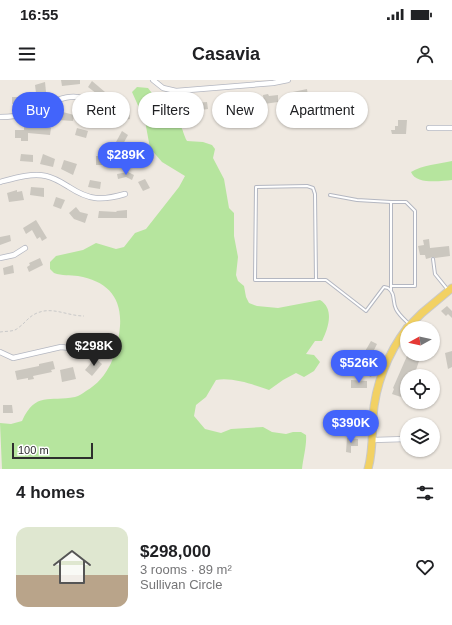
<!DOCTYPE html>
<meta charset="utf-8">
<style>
body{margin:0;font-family:Arial,sans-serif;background:#f2f2f2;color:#202124;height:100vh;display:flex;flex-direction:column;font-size:15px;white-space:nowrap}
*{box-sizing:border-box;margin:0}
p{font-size:13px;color:#757577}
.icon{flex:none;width:22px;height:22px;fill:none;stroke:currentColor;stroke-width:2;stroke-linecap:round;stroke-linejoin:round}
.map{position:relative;height:389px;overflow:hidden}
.details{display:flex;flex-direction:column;background:#fff;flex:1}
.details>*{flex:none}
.hud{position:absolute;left:12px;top:12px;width:428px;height:36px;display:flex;gap:8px}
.needle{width:26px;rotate:262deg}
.tools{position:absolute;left:400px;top:241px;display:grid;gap:8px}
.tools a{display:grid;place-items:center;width:40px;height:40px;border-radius:50%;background:#fff;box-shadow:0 1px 3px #0004;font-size:20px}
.scale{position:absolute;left:12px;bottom:10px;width:81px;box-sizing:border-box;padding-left:4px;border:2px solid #2e2e2e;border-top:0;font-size:11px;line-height:14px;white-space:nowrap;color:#2e2e2e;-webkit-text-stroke:3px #fff;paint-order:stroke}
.price{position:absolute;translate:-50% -34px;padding:0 9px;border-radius:14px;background:#4264fb;color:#fff;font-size:13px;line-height:26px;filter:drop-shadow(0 1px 2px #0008)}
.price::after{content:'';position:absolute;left:50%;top:24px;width:12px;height:9px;margin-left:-6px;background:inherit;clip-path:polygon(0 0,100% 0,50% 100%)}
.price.selected{background:#222;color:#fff}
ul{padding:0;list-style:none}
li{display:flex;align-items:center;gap:12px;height:100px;padding:0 16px}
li+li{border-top:1px solid #e0e0e0}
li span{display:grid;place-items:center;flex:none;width:112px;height:80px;border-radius:12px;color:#555}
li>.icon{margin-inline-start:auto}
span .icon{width:48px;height:48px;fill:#fffc;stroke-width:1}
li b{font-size:17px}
h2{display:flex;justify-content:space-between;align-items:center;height:48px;padding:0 16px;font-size:17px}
.chip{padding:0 14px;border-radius:18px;background:#fff;box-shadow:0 1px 3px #0004;font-size:14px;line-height:36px}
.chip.selected{background:#4264fb;color:#fff}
.status{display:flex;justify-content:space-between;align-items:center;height:28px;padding:0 20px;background:#fff;direction:ltr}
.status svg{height:11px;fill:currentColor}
header{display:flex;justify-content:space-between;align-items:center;height:52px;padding:0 16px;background:#fff;font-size:18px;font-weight:800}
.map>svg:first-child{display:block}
.green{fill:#b6e59e}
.building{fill:#cbc7bf}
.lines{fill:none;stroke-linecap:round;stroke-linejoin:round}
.service-casing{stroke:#b4b7c1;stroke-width:4}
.minor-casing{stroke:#b4b7c1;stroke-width:6}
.primary-casing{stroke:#c9c9c9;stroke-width:9}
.path{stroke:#c9c9c9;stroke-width:1;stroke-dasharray:3 2;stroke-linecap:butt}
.service{stroke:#fff;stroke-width:2}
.minor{stroke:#fff;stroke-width:4.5}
.primary{stroke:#f2d163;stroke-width:7}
</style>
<div class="status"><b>16:55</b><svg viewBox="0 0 49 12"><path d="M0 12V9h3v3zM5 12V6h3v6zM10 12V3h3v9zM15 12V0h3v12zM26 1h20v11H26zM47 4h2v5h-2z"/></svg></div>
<header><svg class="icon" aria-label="menu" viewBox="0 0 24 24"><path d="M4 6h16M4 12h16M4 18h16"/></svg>Casavia<svg class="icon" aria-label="person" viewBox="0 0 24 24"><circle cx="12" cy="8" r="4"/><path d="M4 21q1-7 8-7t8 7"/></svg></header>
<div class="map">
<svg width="452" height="389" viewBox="0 0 452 389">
<rect width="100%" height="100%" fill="#efe9e1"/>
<!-- green -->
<g class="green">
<path d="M 137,7 L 148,8 L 155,17 L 169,42 C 186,46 180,48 187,61 L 203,62 L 212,65 L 215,69 L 213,78 L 224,99 L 229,128 L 234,133 L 234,156 L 238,177 L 236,195 L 238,201 L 244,206 L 246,217 L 249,223 L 257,226 L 278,228 L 320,220 C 335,229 328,249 322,261 L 315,261 L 306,274 L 314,275 L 320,282 L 314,291 L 304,297 L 296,293 L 283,300 L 269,310 C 254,305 233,297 216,300 L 206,317 L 196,325 L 194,336 L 205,349 L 221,353 L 231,349 L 263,347 L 272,352 L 286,354 L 293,352 L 301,352 L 306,355 C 307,364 303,379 302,389 L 2,389 L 0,343 L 11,344 L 22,341 C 36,311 49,322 75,317 C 79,316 83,313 86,311 C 109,298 118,272 120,246 C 122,217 107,201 78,196 C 70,195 62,196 54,193 L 50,189 L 50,182 L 56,176 L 83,170 L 96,163 L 116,169 L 124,167 L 135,153 L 146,149 L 179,107 L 185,96 L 162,82 L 150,68 L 145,41 L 132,12 Z"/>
<path d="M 452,81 L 452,100 C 441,101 416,105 411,92 C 422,85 439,84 452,81 Z"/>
</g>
<!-- building -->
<g class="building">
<path d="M 61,0 L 80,0 L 80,4 L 62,6 Z"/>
<path d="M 92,1 L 105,12 L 101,17 L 88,7 Z"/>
<path d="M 45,2 L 46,12 L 36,13 L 35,5 Z"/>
<path d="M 307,9 L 308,16 L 290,20 L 288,13 Z"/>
<path d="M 268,14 L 269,16 L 278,15 L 278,22 L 264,24 L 263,15 Z"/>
<path d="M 12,17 L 26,17 L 25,22 L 12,24 Z"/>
<path d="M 121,17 L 129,29 L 130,39 L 125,40 L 123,33 L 120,35 L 116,29 L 114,30 L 110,25 Z"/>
<path d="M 240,18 L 254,18 L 255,25 L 241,26 Z"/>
<path d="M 231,19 L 232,27 L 219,28 L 218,21 Z"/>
<path d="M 207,22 L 208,29 L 193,31 L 193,23 Z"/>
<path d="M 180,24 L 181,31 L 169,32 L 168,25 Z"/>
<path d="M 59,31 L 74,35 L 73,41 L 58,40 Z"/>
<path d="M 398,40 L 407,40 L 406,54 L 392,54 L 391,50 L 395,50 L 395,46 L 398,46 Z"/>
<path d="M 36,46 L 51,48 L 50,55 L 28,53 L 28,61 L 21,61 L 21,58 L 15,58 L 15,50 L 24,50 L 24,47 L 35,47 Z"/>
<path d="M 77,48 L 88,51 L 86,58 L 75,55 Z"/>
<path d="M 122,51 L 128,55 L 122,66 L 116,62 Z"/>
<path d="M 21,74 L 33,75 L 33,82 L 20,81 Z"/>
<path d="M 43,74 L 55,79 L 53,87 L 40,84 Z"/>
<path d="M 99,74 L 109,74 L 109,81 L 107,81 L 107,85 L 96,85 L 96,76 L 99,76 Z"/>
<path d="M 64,80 L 77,84 L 73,95 L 61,89 Z"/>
<path d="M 128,92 L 134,95 L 132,100 L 126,97 L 118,99 L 117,94 Z"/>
<path d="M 145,99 L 150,108 L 143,111 L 138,102 Z"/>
<path d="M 90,100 L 101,102 L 100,109 L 88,107 Z"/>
<path d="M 31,107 L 44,108 L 44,117 L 30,115 Z"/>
<path d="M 17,110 L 17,112 L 22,111 L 24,120 L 9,122 L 7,113 Z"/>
<path d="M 56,117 L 65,120 L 61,129 L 53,126 Z"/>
<path d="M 76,127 L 80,132 L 88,134 L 85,143 L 74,139 L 69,133 Z"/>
<path d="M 127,130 L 127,138 L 98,138 L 99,131 L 117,132 L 116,131 Z"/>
<path d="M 36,140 L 47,158 L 42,161 L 40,157 L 37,159 L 32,150 L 26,154 L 23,148 Z"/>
<path d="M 10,155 L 11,161 L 0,165 L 0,157 Z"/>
<path d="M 429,159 L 430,168 L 449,166 L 450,176 L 435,178 L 433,177 L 426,179 L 425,175 L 420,175 L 418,166 L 424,165 L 423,160 Z"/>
<path d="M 40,178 L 43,185 L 29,192 L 27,187 L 30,185 L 29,183 Z"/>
<path d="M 13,185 L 14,193 L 4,195 L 3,188 Z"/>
<path d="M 447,226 L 452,231 L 452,238 L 448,234 L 446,236 L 441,231 Z"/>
<path d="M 104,255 L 105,269 L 96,269 L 95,256 Z"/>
<path d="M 371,261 L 377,264 L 374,270 L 377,271 L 373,278 L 364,273 Z"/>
<path d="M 452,271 L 452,287 L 448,289 L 445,273 Z"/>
<path d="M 407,276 L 419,281 L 414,296 L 407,296 L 407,311 L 404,318 L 392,314 L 394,309 L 393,308 Z"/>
<path d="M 95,278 L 102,284 L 92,296 L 85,290 Z"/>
<path d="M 53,281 L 55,289 L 51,290 L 52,292 L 33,296 L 34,299 L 28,300 L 28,298 L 17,300 L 15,291 L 39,286 L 39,284 Z"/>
<path d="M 367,286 L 375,289 L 371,297 L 363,293 Z"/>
<path d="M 73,287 L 76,299 L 62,302 L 60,290 Z"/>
<path d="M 351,300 L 367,301 L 367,308 L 351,308 Z"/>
<path d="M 3,325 L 12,325 L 13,333 L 3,333 Z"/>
<path d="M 349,338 L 361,339 L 360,345 L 349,345 Z"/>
<path d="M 347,358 L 358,359 L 358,366 L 351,366 L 351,373 L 346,372 Z"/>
</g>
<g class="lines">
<defs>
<g id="service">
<path d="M 330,115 L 357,120 L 391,122 L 391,210"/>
<path d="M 391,122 L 406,122 L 415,131 L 415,206 L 392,206"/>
<path d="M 433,179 L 435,194 L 448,210"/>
<path d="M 316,200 L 315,114 L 313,108 L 307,106 L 256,107 L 255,200 L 326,200 L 366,231 L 384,207 L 388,208 C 396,214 392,221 396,229 C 399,235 404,239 409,244"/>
</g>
<g id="minor">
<path d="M 153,0 L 163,8 L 176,11 L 273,3 L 288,0"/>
<path d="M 0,37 C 9,37 19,36 27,33 C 46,26 72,7 91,23 C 97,29 101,37 105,44"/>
<path d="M 429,48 L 452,48"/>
<path d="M 0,102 C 15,98 31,93 46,96 C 55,98 61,102 69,107 C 89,120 101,121 125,114"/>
<path d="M 0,178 L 14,175 L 25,168"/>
<path d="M 0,272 L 13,278 L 61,267 L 78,269"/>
<path d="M 433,359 L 434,359"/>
<path d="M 372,360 L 407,359"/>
</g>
<g id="primary">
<path d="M 407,248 L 422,233 L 452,208"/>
<path d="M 368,389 C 373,372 372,354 373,337 C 375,305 388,273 407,248"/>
</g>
</defs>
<!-- service casing -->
<use href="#service" class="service-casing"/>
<!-- minor casing -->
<use href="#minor" class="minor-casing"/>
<!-- primary casing -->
<use href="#primary" class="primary-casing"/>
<!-- path -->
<path class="path" d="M 0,252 C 6,251 14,252 18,248 C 28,241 29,234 44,231 C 57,229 70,236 84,236"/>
<!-- service -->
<use href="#service" class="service"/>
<!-- minor -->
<use href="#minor" class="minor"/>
<!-- primary -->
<use href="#primary" class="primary"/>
</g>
</svg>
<div class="tools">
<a><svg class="needle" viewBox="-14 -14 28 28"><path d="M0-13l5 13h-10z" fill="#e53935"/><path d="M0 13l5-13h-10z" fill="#757577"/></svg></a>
<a><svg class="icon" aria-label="locate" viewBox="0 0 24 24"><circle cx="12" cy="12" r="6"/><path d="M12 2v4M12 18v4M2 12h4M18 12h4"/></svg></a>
<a><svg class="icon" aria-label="layers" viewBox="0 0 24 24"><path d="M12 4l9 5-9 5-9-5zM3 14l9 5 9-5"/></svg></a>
</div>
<div class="scale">100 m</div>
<b class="price" style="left:126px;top:96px">$289K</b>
<b class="price selected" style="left:94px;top:287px">$298K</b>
<b class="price" style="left:359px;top:304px">$526K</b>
<b class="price" style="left:351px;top:364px">$390K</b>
<div class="hud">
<a class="chip selected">Buy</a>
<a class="chip">Rent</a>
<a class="chip">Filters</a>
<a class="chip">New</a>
<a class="chip">Apartment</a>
</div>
</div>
<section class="details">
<h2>4 homes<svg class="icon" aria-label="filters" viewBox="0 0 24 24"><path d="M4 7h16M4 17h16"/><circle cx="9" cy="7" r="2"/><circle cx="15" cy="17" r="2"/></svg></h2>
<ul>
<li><span style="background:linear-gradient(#dfe7d0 60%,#b9a48a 0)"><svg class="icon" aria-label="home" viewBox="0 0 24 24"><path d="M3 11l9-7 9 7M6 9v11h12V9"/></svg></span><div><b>$298,000</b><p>3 rooms · 89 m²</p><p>Sullivan Circle</p></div><svg class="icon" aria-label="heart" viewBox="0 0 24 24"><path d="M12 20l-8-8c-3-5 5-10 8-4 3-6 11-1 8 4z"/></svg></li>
</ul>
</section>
